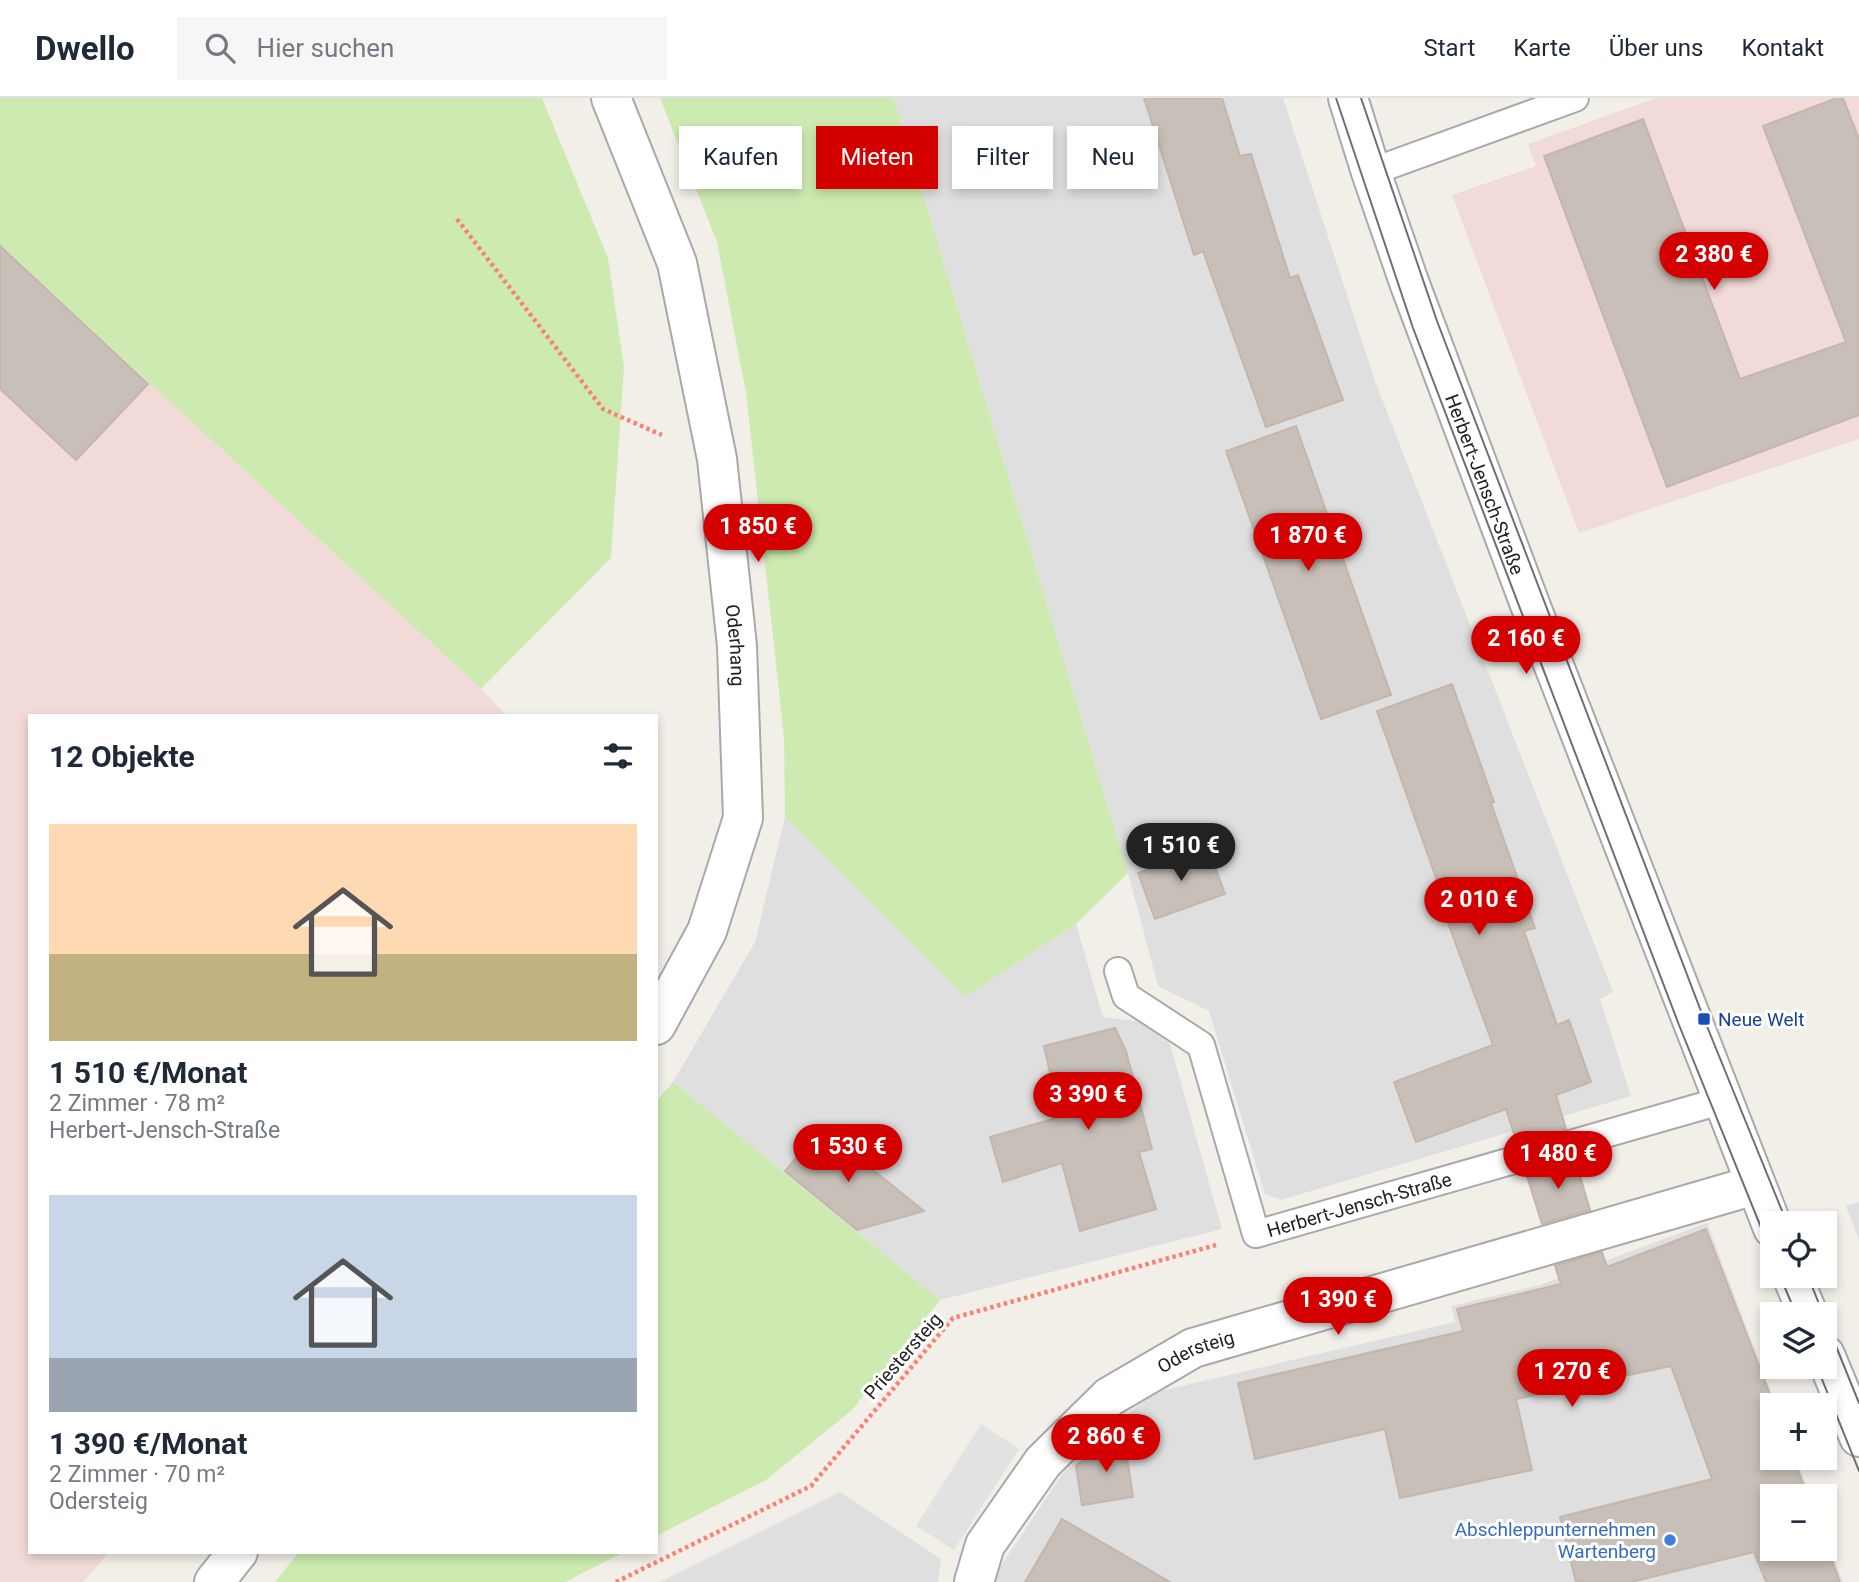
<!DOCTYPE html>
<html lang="de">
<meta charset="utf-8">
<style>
body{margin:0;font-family:Roboto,sans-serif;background:#f6f6f7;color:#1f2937;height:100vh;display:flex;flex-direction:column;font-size:26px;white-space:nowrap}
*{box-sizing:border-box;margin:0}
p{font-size:23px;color:#747a83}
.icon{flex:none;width:38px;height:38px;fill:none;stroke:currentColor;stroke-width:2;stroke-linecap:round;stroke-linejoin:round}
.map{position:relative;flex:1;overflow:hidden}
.panel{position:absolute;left:28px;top:616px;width:630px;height:840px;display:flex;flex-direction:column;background:#fff;border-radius:0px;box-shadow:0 4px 10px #0003}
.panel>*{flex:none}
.top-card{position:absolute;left:679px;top:28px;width:665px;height:63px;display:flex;gap:14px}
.buttons{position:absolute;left:1760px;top:1113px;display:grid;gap:14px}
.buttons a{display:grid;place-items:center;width:77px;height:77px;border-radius:0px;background:#fff;box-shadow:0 4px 10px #0003;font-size:35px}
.price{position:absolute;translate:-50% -60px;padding:0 16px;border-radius:24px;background:#d40000;color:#fff;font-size:23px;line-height:46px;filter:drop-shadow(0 2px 4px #0008)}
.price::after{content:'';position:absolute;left:50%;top:42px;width:21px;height:16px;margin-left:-10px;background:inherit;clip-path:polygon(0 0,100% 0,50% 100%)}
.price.current{background:#222;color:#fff}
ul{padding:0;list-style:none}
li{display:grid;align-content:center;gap:14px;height:371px;padding:0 21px}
li span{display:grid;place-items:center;height:217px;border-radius:0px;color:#555}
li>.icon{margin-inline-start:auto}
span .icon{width:126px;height:126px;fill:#fffc;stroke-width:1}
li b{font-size:30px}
h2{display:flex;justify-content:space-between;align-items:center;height:84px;padding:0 21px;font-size:30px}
.tag{padding:0 24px;border-radius:0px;background:#fff;box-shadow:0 4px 10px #0003;font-size:24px;line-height:63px}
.tag.current{background:#d40000;color:#fff}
header{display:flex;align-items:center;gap:42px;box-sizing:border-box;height:98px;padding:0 35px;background:#fff;border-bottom:2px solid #e0e1e3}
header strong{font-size:33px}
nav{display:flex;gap:38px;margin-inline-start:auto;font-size:24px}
.search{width:490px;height:63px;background:#f6f6f7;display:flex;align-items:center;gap:18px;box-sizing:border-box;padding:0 24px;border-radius:0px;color:#747a83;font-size:26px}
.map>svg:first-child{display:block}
.residential{fill:#e0dfdf}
.commercial{fill:#f2dad9}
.grass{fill:#cdebb0}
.parking{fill:#e2e2e2}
.building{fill:#c7bfb8;stroke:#c4b6ab;stroke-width:2}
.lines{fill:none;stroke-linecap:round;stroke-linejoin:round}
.service-casing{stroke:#a9a9a9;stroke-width:30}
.minor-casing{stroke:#a9a9a9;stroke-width:42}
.path{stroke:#fa8072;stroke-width:4.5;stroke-dasharray:3.5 3.5;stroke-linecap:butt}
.service{stroke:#fff;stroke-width:26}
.minor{stroke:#fff;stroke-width:38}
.tram{stroke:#707070;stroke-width:2}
.transit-dot{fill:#1a4fb4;stroke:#fff;stroke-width:2.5}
.shop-dot{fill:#3f7fe0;stroke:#fff;stroke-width:2.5}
.labels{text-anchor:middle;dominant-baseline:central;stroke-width:6;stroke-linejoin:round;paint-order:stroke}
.street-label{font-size:19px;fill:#222;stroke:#fff}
.transit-label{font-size:19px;fill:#164399;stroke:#fff;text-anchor:start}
.shop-label{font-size:19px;fill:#366cbe;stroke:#fff;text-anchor:end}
</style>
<header>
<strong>Dwello</strong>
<div class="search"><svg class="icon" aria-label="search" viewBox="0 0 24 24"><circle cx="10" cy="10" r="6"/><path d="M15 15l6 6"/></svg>Hier suchen</div>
<nav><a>Start</a><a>Karte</a><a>Über uns</a><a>Kontakt</a></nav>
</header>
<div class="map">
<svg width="1859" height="1484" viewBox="0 0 1859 1484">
<rect width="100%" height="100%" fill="#f2efe9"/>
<!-- residential -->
<g class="residential">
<path d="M 894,0 L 1283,0 L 1375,283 L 1613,894 L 1600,901 L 1631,998 L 1281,1102 L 1265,1096 L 1209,913 L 1158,888 L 1128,775 Z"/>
<path d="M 785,719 L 965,899 L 1076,826 L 1103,919 L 1142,924 L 1170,946 L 1222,1131 L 940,1202 L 673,984 L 755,844 Z"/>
<path d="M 1859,1104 L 1859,1142 L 1846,1108 Z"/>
<path d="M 1707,1125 L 1776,1307 L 1773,1307 L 1773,1360 L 1796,1360 L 1810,1398 L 1773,1398 L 1773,1451 L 1825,1451 L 1825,1438 L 1843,1484 L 994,1484 L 996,1475 L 1063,1375 L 1152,1295 L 1455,1224 L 1451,1208 L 1540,1187 Z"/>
<path d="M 840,1394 L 941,1461 L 938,1484 L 660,1484 Z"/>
</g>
<!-- commercial -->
<g class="commercial">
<path d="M 1656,0 L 1859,0 L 1859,341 L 1579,435 L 1452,97 L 1536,68 L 1528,46 Z"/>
<path d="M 0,147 L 481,591 L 507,618 L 30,618 L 30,1454 L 109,1454 L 83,1484 L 0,1484 Z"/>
</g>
<!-- grass -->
<g class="grass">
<path d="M 0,0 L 542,0 L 608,160 L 624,269 L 611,460 L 481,591 L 0,147 Z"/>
<path d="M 660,0 L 894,0 L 1128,775 L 1076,826 L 965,899 L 785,719 L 784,639 L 746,295 L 717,144 Z"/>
<path d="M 673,984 L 940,1202 L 852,1312 L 766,1382 L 656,1438 L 656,1004 Z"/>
<path d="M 299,1454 L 624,1454 L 565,1484 L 275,1484 Z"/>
</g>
<!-- parking -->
<path class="parking" d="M 981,1326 L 1019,1351 L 954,1452 L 916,1428 Z"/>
<!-- building -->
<g class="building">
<path d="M 1144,0 L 1222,0 L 1240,58 L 1251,56 L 1290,180 L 1298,177 L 1343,302 L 1266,329 L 1203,153 L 1194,157 Z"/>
<path d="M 1837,0 L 1843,0 L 1859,41 L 1859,317 L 1667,389 L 1544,58 L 1643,21 L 1740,281 L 1846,244 L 1763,28 Z"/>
<path d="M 0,148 L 148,286 L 76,362 L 0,291 Z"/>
<path d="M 1296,328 L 1391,597 L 1321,621 L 1226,353 Z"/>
<path d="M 1452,586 L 1494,704 L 1491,705 L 1535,830 L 1524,833 L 1541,881 L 1557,927 L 1569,922 L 1591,984 L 1556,997 L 1566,1031 L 1517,1045 L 1506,1011 L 1416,1044 L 1394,984 L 1493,947 L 1437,795 L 1441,794 L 1377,613 Z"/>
<path d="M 1208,750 L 1225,796 L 1155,821 L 1138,775 Z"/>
<path d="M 1115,930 L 1126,953 L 1152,1051 L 1139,1054 L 1156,1111 L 1080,1133 L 1062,1065 L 1003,1084 L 990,1039 L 1060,1019 L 1044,948 Z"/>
<path d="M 821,1030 L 924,1113 L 857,1132 L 785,1073 Z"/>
<path d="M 1575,1061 L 1590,1112 L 1542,1126 L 1526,1075 Z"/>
<path d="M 1706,1131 L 1774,1307 L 1773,1360 L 1793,1360 L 1808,1398 L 1773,1398 L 1773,1451 L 1825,1451 L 1825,1444 L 1840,1484 L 1766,1484 L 1754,1454 L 1631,1484 L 1576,1484 L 1560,1419 L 1712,1381 L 1671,1268 L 1516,1301 L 1532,1372 L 1400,1400 L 1385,1331 L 1255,1361 L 1238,1285 L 1463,1233 L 1457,1211 L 1561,1186 L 1555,1168 L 1602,1154 L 1607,1169 Z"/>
<path d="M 1123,1334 L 1133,1399 L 1082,1407 L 1076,1368 Z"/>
<path d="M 1062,1421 L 1170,1484 L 1025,1484 Z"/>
</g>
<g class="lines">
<defs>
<g id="service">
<path d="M 1371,74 L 1575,0"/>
<path id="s1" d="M 1118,873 L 1126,898 L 1201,947 L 1256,1136 L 1724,1002"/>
</g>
<g id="minor">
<path id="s2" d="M 611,0 L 677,165 L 717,361 L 737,548 L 743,720 L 707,833 L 656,927"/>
<path id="s3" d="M 1348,0 L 1371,74 L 1409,184 L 1531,509 L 1773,1130"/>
<path d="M 1792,1178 L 1808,1216"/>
<path d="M 1825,1257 L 1859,1339"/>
<path d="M 214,1484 L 238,1454"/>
<path id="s4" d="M 974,1484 L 985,1447 L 1043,1364 L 1109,1299 L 1193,1250 L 1755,1087"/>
</g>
</defs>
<!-- service casing -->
<use href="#service" class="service-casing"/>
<!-- minor casing -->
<use href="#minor" class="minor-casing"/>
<!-- path -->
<g class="path">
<path d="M 457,121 L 603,311 L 662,337"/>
<path d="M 616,1484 L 811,1388 L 953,1220 L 1216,1147"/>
</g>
<!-- service -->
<use href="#service" class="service"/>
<!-- minor -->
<use href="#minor" class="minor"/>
<!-- tram -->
<g class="tram">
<path d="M 1336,0 L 1413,230 L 1679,927 L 1773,1159"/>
<path d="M 1361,0 L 1437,223 L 1704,921 L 1787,1125"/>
<path d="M 1780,1178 L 1796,1216"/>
<path d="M 1808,1178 L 1823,1216"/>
<path d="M 1825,1221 L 1859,1305"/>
<path d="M 1817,1269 L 1859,1373"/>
</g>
</g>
<!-- markers -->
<rect class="transit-dot" x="1697" y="914" width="14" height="14" rx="3.5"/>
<circle class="shop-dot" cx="1670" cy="1442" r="7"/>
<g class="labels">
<!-- street labels -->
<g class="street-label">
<text stroke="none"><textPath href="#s3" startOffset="410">Herbert-Jensch-Straße</textPath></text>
<text stroke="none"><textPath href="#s2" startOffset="565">Oderhang</textPath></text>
<text stroke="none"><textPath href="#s1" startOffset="420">Herbert-Jensch-Straße</textPath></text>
<text stroke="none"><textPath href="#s4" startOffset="331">Odersteig</textPath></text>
<text transform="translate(903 1258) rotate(-49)">Priestersteig</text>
</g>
<!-- transit labels -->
<g class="transit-label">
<text x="1718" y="921">Neue Welt</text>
</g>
<!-- shop labels -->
<g class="shop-label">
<text x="1656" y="1431">Abschleppunternehmen<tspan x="1656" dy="22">Wartenberg</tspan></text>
</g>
</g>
</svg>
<div class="buttons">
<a><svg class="icon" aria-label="locate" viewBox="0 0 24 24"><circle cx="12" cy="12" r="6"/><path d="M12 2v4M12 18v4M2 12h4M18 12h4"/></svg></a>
<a><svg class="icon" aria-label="layers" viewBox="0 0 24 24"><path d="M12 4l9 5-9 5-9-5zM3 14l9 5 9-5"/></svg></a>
<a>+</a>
<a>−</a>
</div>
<b class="price" style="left:1714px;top:194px">2 380 €</b>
<b class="price" style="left:758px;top:466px">1 850 €</b>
<b class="price" style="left:1308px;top:475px">1 870 €</b>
<b class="price" style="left:1526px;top:578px">2 160 €</b>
<b class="price current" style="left:1181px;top:785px">1 510 €</b>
<b class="price" style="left:1479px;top:839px">2 010 €</b>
<b class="price" style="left:1088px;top:1034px">3 390 €</b>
<b class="price" style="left:848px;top:1086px">1 530 €</b>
<b class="price" style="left:1558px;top:1093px">1 480 €</b>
<b class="price" style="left:1338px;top:1239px">1 390 €</b>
<b class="price" style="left:1572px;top:1311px">1 270 €</b>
<b class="price" style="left:1106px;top:1376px">2 860 €</b>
<div class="top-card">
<a class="tag">Kaufen</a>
<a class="tag current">Mieten</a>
<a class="tag">Filter</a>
<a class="tag">Neu</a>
</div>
<section class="panel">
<h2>12 Objekte<svg class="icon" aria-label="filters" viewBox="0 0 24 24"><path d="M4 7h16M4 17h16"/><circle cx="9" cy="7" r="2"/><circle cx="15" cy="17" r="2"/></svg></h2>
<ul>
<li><span style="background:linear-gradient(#ffd9b3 60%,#c2b280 0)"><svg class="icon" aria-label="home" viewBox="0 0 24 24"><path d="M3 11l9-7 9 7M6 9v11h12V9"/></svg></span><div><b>1 510 €/Monat</b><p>2 Zimmer · 78 m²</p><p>Herbert-Jensch-Straße</p></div></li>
<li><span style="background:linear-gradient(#c9d6e8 75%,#9aa5b1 0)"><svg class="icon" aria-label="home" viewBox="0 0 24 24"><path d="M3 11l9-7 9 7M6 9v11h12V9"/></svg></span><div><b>1 390 €/Monat</b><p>2 Zimmer · 70 m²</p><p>Odersteig</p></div></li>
</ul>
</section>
</div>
